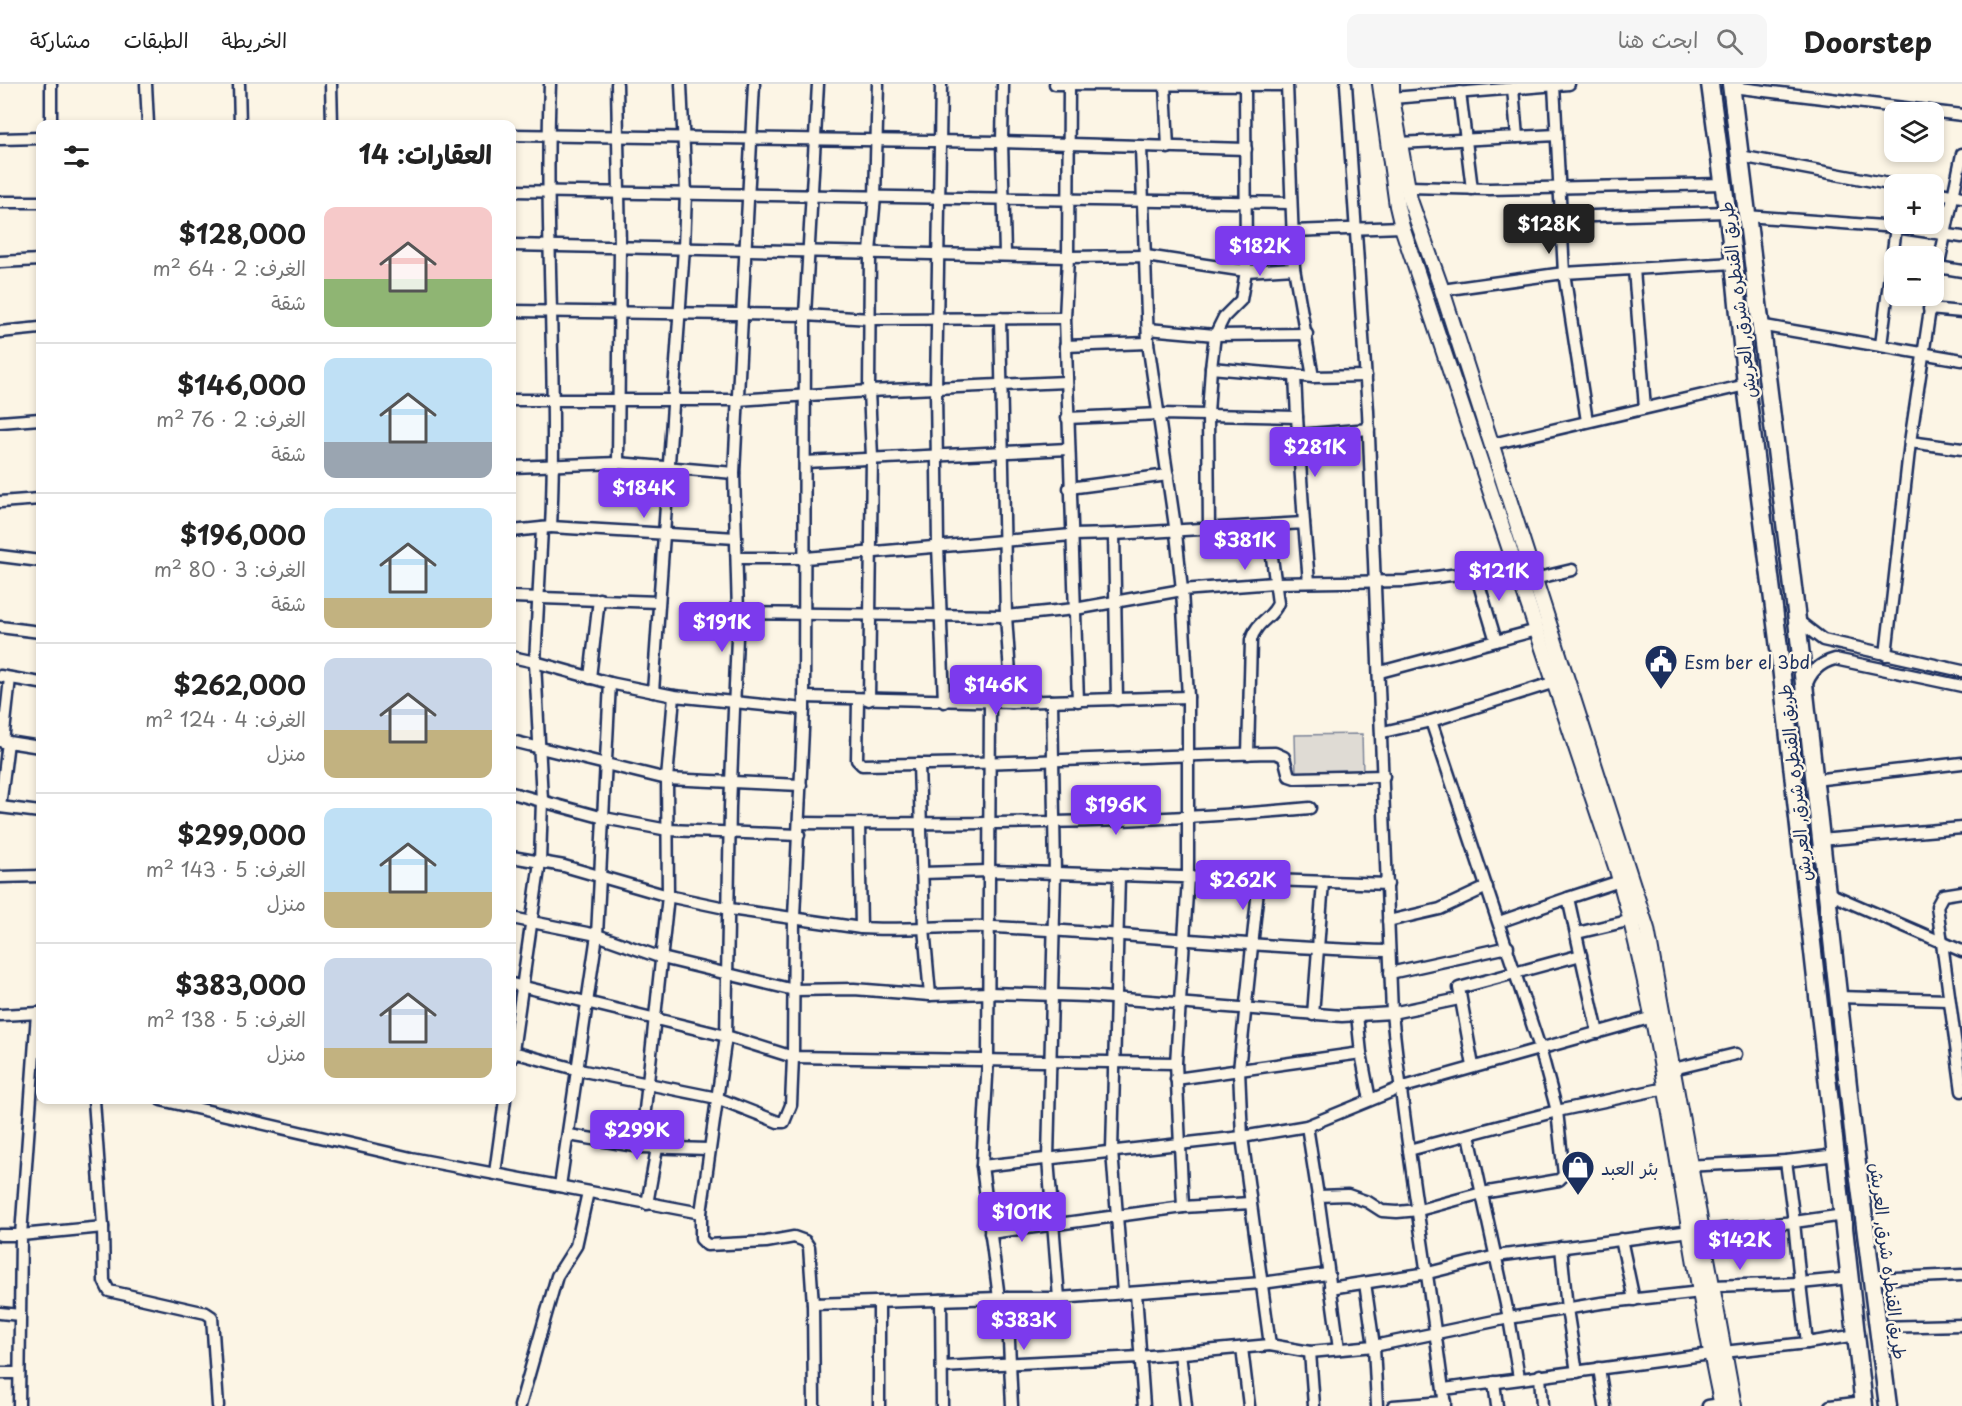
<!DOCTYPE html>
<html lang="ar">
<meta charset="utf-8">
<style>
body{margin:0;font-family:"Playpen Sans","Playpen Sans Arabic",sans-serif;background:#f6f6f6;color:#222;direction:rtl;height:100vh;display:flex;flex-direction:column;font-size:22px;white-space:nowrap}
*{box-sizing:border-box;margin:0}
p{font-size:20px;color:#767676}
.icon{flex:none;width:33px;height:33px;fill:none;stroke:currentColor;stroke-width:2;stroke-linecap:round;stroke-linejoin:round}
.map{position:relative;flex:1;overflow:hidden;direction:ltr}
.drawer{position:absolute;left:36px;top:36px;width:480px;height:984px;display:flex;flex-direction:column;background:#fff;border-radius:12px;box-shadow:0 3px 9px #0003;direction:rtl}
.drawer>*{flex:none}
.controls{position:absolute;left:1884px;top:18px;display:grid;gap:12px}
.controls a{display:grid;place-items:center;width:60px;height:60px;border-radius:12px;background:#fff;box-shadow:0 3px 9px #0003;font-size:30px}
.price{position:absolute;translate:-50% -51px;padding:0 14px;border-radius:6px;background:#7c3aed;color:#fff;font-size:20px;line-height:39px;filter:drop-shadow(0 2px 3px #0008)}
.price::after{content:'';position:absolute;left:50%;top:36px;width:18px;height:14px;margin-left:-9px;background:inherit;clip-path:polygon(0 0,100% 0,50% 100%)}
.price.selected{background:#222;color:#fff}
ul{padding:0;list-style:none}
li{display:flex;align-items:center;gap:18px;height:150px;padding:0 24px}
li+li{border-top:2px solid #e0e0e0}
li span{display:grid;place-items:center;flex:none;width:168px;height:120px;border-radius:12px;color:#555}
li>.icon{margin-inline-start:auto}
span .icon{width:72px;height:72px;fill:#fffc;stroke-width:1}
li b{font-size:26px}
h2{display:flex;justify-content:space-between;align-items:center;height:72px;padding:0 24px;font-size:26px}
header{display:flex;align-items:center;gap:36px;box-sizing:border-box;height:84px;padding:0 30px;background:#fff;border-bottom:2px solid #e0e0e0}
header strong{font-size:28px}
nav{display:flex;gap:33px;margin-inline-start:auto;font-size:21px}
.search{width:420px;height:54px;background:#f6f6f6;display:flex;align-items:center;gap:15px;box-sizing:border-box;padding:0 21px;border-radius:12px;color:#767676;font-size:22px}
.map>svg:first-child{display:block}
.grass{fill:#dfdbd4;stroke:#7d8599;stroke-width:1.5}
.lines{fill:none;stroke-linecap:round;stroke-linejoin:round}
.minor-casing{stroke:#1b2f5e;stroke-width:15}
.secondary-casing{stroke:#1b2f5e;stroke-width:18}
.trunk-casing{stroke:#1b2f5e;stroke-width:21}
.minor{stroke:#fcf5e5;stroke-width:10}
.secondary{stroke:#fcf5e5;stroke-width:14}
.trunk{stroke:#fcf5e5;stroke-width:16}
.labels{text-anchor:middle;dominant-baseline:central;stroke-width:5;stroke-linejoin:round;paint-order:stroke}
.street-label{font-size:18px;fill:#1b2f5e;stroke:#fcf5e5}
.poi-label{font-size:18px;fill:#1b2f5e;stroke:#fcf5e5;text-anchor:start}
</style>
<header>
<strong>Doorstep</strong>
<div class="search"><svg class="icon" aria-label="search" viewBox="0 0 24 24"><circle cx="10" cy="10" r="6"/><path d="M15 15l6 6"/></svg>ابحث هنا</div>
<nav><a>الخريطة</a><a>الطبقات</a><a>مشاركة</a></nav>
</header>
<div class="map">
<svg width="1962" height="1322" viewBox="0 0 1962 1322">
<rect width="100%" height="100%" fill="#fcf5e5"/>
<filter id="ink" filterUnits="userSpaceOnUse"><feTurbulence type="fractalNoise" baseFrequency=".0167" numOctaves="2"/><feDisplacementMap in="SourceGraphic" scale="12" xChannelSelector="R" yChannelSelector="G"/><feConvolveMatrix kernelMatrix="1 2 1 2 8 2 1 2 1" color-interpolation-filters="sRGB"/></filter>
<g filter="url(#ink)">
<!-- grass -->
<path class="grass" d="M 1362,650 L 1363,689 L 1296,691 L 1295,651 Z"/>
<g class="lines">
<defs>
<g id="minor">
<path d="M 51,0 L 51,40"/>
<path d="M 146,0 L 148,40"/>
<path d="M 239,0 L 240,40"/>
<path d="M 331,0 L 332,40"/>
<path d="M 617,0 L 620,163 L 618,379"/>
<path d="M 941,0 L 936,305 L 938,461 L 944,618"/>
<path d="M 1003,0 L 1002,58 L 1005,170"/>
<path d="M 1055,0 L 1287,1"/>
<path d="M 1069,0 L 1068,173 L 1065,234 L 1078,617"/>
<path d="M 1287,0 L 1294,184 L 1313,293"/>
<path d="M 1346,0 L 1368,327 L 1392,929 C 1405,1060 1429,1191 1445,1322"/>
<path d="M 1165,1 L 1168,64"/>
<path d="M 1554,1 L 1564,189 L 1587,337"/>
<path d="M 1732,3 L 1962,31"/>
<path d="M 1460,8 L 1472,105"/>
<path d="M 1392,14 L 1569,0"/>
<path d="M 512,51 L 1002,58 L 1246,65"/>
<path d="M 1517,53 L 1557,51"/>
<path d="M 0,55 L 40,54"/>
<path d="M 1399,59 L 1517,53 L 1513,4"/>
<path d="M 1141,63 L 1148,259 L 1176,449 L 1182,506 L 1188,613 L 1188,794 L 1176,979 L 1183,1123 L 1117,1132 L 1112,1067 L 1119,791 L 1388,800"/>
<path d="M 1740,72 L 1894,101"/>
<path d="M 1408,103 L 1489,105 L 1723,100"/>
<path d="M 512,107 L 1291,119"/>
<path d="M 1934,108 L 1962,113"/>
<path d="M 0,118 L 40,118"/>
<path d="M 1746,132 L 1896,143 L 1962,153"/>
<path d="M 1561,133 L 1727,128"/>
<path d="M 1292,147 L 1402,143"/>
<path d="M 512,161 L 1068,173 L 1146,172 L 1246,187 L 1294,184"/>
<path d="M 0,178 L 40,176"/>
<path d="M 1938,183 L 1962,187"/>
<path d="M 1634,185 L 1645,324"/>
<path d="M 1934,203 L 1962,70"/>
<path d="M 1442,206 L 1564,189 L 1734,179"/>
<path d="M 1929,225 L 1962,228"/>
<path d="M 512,227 L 805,231 L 870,235 L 1065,234"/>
<path d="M 1000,234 L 1006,532 L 1012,618"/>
<path d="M 1759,241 L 1962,276"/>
<path d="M 1148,245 L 1215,251 L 1307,250"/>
<path d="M 0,248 L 40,244"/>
<path d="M 1881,261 L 1896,143"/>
<path d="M 1065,262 L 1148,259"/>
<path d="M 1211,284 L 1313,293 L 1366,292"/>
<path d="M 1295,291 L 1297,333"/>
<path d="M 512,316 L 737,316 L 869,307 L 1066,298"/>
<path d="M 1067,334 L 1160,330 L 1297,333 L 1304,439"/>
<path d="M 0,338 L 40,335"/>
<path d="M 1298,351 L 1369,345"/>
<path d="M 1910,358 L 1962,365"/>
<path d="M 1492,360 L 1746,301"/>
<path d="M 805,378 L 1068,365"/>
<path d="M 512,383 L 618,379 L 734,389"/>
<path d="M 1069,404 L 1168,391"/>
<path d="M 0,418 L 40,415"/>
<path d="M 551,443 L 736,454"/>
<path d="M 542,444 L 535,578 L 610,599 L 597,851 L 560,1102"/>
<path d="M 512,447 L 551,443 C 558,296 544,148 550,0"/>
<path d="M 1209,447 L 1208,330 L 1211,284 L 1215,251 L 1224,233 L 1241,216 L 1246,187 L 1245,0"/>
<path d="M 1114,450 L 1304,439 L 1309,498"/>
<path d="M 0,472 L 40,477"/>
<path d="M 737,474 L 806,474 L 1072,451 L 1114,450 L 1117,616"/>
<path d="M 1475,487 L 1496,557"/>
<path d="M 1534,495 L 1572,486"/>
<path d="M 512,513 L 659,518"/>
<path d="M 738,529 L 1006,532 L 1075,525 L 1182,506 L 1274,499 L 1406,497 L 1466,489 L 1518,475"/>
<path d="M 1797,536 L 1823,556 L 1962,587"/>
<path d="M 0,543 L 40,548"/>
<path d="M 1886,571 L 1910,358 L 1932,212"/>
<path d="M 512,573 L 535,578 L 542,716 L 540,778 L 512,974"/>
<path d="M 1380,588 L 1537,546"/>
<path d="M 0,592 L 40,599"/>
<path d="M 590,594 L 599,515"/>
<path d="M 610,599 L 674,612 L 804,625"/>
<path d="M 1806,603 C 1810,588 1820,579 1835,575 L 1962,602"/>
<path d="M 653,608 L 684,164 L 686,109 L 681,0"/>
<path d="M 804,613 L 1012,618 L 1188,613"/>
<path d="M 858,616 L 857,676 L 862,681 L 919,680"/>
<path d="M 869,616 L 872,373 L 869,307 L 870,168 L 875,113 L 878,0"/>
<path d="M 1052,617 L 1055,789 L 1048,1075 L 1059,1214"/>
<path d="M 990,618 L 988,975 L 982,1082 L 999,1214"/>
<path d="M 1383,648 L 1431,637 L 1555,598"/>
<path d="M 0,657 L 8,658 L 0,723"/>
<path d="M 512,657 L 667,695 L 674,612"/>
<path d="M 3,658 L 10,594"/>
<path d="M 8,658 L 40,663"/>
<path d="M 1248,670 L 1251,556 C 1256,537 1273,534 1278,519 L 1268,443"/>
<path d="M 1814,696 L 1962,679"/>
<path d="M 512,709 L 604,734 L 668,746 L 799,751"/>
<path d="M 0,723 L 40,728"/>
<path d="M 799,739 C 971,740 1138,740 1310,724"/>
<path d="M 859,739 L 861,844 C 905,847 948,841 993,843 C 1125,849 1256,864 1388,867"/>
<path d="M 1820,756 L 1962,744"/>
<path d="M 512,773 L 564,782 L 668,812 L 730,825 L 861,844"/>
<path d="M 922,789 L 989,787 L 1119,791"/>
<path d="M 0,793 L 40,792"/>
<path d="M 1259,796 L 1239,986 L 1242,1053 L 1270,1261 L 1310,1268 L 1374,1262 L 1509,1234 L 1601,1219 L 1701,1208"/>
<path d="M 1826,808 L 1962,867"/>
<path d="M 1962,808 L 1943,811 L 1937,822 L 1962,1007"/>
<path d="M 1568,814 L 1620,797"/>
<path d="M 512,834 L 597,851 L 662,874 L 794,906 L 854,905 L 930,911 L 989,909 L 1086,912 L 1342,932 L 1392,929 L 1459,915"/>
<path d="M 1388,837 L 1440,825 L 1487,803"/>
<path d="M 1499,838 L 1568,814 L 1598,949"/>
<path d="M 1577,849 L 1632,836"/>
<path d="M 1390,889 L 1508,863"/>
<path d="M 512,900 L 726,952 L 793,973 L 1176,979"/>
<path d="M 930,911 L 924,844 L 919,680 C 1038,679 1156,671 1275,669 L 1284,673 L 1289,692 L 1295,694 L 1384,692"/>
<path d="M 1837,913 L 1949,916"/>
<path d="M 0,931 L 40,929"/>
<path d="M 1313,931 L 1323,798"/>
<path d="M 1357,931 L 1361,969 L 1370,1016"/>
<path d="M 513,968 L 579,986 L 717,1014 L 778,1038 L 784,1038 L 791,1021 L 793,973 L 794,833 L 804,625 L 805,231 L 818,0"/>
<path d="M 1473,982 L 1459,904 L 1581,871"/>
<path d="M 1673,985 L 1736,970"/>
<path d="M 1176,995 L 1361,969"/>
<path d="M 161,1016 L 411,1074 L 701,1129 L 701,1155 L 707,1161 L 766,1158 L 794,1153 L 805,1157 L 809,1163 L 813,1220 L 814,1322"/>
<path d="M 1307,1042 L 1318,1112 L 1348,1111 L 1368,1118 L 1382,1127 L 1397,1128 L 1419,1126 L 1482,1109 L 1559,1096 L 1564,1091 L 1557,1027 L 1540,964 L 1431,637"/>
<path d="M 569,1051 L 641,1063 L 708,1065"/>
<path d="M 1469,1051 L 1509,1234 L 1519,1294"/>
<path d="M 641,1063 L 668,812 L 667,695 L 801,701"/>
<path d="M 1409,1066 L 1557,1027 L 1666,1004"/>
<path d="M 1786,1077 L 1837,1071"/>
<path d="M 982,1082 L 1242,1053 L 1307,1042 L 1400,1004 L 1653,933"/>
<path d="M 1684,1082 L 1786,1077 L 1794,1138 L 1703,1147"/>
<path d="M 495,1089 L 505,1016"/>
<path d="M 1318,1112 L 1339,1265"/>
<path d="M 647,1120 L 657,1064"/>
<path d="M 1183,1123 L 1250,1119"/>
<path d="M 701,1129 L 726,952 L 730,723 L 738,529 L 734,389 L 754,0"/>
<path d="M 1844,1131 L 1794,1138 L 1800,1199 L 1851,1194"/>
<path d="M 103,1143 L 104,1197 L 109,1207 L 206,1229 L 212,1233 L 218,1322"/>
<path d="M 990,1149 L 1117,1132 L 1123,1209"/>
<path d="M 0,1151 L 21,1151 L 37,929"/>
<path d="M 1621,1155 L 1634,1216"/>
<path d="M 1561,1163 L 1567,1225 L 1577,1288"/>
<path d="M 1873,1195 L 1962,1191"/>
<path d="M 1365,1199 L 1374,1262 L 1377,1322"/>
<path d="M 1712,1202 L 1800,1199 L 1807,1259 L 1723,1268"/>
<path d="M 1330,1204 L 1428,1189 L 1496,1172 L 1690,1147"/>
<path d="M 1136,1209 L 1144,1322"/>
<path d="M 1007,1214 L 1012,1322"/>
<path d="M 941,1216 L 942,1322"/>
<path d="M 813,1220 L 999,1214 L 1059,1214 L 1262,1199 L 1327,1190"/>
<path d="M 0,1229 L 20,1231"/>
<path d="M 1878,1243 L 1962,1241"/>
<path d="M 1807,1259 L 1857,1251"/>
<path d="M 1242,1264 L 1249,1322"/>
<path d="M 1310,1268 L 1314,1322"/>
<path d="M 1180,1269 L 1186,1322"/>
<path d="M 942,1283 L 1140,1273 L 1270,1261"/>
<path d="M 1599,1284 L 1605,1322"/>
<path d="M 0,1289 L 19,1289"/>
<path d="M 1540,1291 L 1542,1322"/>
<path d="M 1494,1298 L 1497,1322"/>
<path d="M 1444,1305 L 1711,1270"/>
<path d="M 19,1322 L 21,1151 L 103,1143 L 94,1016"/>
<path d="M 520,1322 L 557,1192 L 576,1162 L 588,1108"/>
<path d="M 879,1322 L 879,1218"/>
<path d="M 1393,1322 L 1445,1318"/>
<path d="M 1708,1322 L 1721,1320"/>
<path d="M 1830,1322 L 1864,1318"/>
</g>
<g id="secondary">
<path d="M 1380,0 L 1397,122 L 1402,143 L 1617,786 C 1668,961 1683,1144 1722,1322"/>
<path d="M 1392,0 L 1392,14 L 1410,116 L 1442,206 L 1647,845 L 1734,1322"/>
</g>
<g id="trunk">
<path d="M 1710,0 L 1734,179 L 1746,301 L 1778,556 L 1864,1322"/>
<path d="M 1731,0 L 1797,536 L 1854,1056 L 1888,1322"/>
</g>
</defs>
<!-- minor casing -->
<use href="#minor" class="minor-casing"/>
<!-- secondary casing -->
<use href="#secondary" class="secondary-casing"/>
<!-- trunk casing -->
<use href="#trunk" class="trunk-casing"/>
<!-- minor -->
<use href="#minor" class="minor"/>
<!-- secondary -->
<use href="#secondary" class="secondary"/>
<!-- trunk -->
<use href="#trunk" class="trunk"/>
</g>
</g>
<!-- icons -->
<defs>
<symbol id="civic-pin" viewBox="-11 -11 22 30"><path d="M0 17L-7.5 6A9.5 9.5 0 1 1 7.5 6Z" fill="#1b2f5e" stroke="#fcf5e5"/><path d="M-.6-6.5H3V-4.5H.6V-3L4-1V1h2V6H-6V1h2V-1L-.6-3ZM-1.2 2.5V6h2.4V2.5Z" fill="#fff"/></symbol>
<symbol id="shop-pin" viewBox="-11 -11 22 30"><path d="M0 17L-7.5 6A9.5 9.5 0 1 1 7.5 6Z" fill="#1b2f5e" stroke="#fcf5e5"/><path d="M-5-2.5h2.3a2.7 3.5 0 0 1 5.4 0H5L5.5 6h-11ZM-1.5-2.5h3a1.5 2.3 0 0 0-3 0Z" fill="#fff"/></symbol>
</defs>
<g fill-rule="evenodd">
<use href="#civic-pin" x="1642" y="558" width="38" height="52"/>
<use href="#shop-pin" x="1559" y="1064" width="38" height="52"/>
</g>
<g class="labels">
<!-- street labels -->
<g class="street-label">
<text transform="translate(1737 216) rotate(-97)">طريق القنطره شرق, العريش</text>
<text transform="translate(1794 699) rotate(-96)">طريق القنطره شرق, العريش</text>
<text transform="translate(1889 1177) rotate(83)">طريق القنطره شرق, العريش</text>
</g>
<!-- poi labels -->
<g class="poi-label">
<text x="1684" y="577">Esm ber el 3bd</text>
<text x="1601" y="1083">بئر العبد</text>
</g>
</g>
</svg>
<div class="controls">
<a><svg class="icon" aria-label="layers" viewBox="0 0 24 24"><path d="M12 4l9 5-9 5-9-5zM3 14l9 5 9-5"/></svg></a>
<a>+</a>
<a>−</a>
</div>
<b class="price selected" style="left:1549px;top:171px">$128K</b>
<b class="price" style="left:1260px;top:193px">$182K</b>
<b class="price" style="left:1315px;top:394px">$281K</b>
<b class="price" style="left:644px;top:435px">$184K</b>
<b class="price" style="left:1245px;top:487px">$381K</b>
<b class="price" style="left:1499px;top:518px">$121K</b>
<b class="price" style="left:722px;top:569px">$191K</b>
<b class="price" style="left:996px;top:632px">$146K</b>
<b class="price" style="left:1116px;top:752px">$196K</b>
<b class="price" style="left:1243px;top:827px">$262K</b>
<b class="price" style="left:637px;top:1077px">$299K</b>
<b class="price" style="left:1022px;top:1159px">$101K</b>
<b class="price" style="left:1740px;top:1187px">$142K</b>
<b class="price" style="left:1024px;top:1267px">$383K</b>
<section class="drawer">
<h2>العقارات: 14<svg class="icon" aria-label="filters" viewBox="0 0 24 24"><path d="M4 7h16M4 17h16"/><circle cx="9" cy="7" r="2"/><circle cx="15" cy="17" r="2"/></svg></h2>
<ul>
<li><span style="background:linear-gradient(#f6c9c9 60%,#8fb573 0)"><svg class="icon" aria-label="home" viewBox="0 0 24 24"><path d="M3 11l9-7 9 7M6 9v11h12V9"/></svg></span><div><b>$128,000</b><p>الغرف: 2 · 64 m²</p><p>شقة</p></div></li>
<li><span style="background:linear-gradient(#bfe0f5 70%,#9aa5b1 0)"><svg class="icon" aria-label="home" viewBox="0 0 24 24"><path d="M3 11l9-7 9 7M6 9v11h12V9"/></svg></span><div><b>$146,000</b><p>الغرف: 2 · 76 m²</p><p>شقة</p></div></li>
<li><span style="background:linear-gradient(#bfe0f5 75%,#c2b280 0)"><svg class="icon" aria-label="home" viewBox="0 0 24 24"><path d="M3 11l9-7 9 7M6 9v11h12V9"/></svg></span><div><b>$196,000</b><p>الغرف: 3 · 80 m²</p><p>شقة</p></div></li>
<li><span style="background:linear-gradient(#c9d6e8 60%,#c2b280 0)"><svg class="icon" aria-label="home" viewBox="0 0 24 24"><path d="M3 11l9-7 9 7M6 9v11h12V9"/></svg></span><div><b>$262,000</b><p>الغرف: 4 · 124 m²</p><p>منزل</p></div></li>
<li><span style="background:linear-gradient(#bfe0f5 70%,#c2b280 0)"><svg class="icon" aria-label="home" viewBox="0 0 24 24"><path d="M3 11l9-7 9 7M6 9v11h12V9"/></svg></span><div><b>$299,000</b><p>الغرف: 5 · 143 m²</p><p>منزل</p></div></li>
<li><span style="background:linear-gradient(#c9d6e8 75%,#c2b280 0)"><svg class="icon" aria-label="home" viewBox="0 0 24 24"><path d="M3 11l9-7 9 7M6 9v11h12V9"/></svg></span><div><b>$383,000</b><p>الغرف: 5 · 138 m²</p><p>منزل</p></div></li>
</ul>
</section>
</div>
